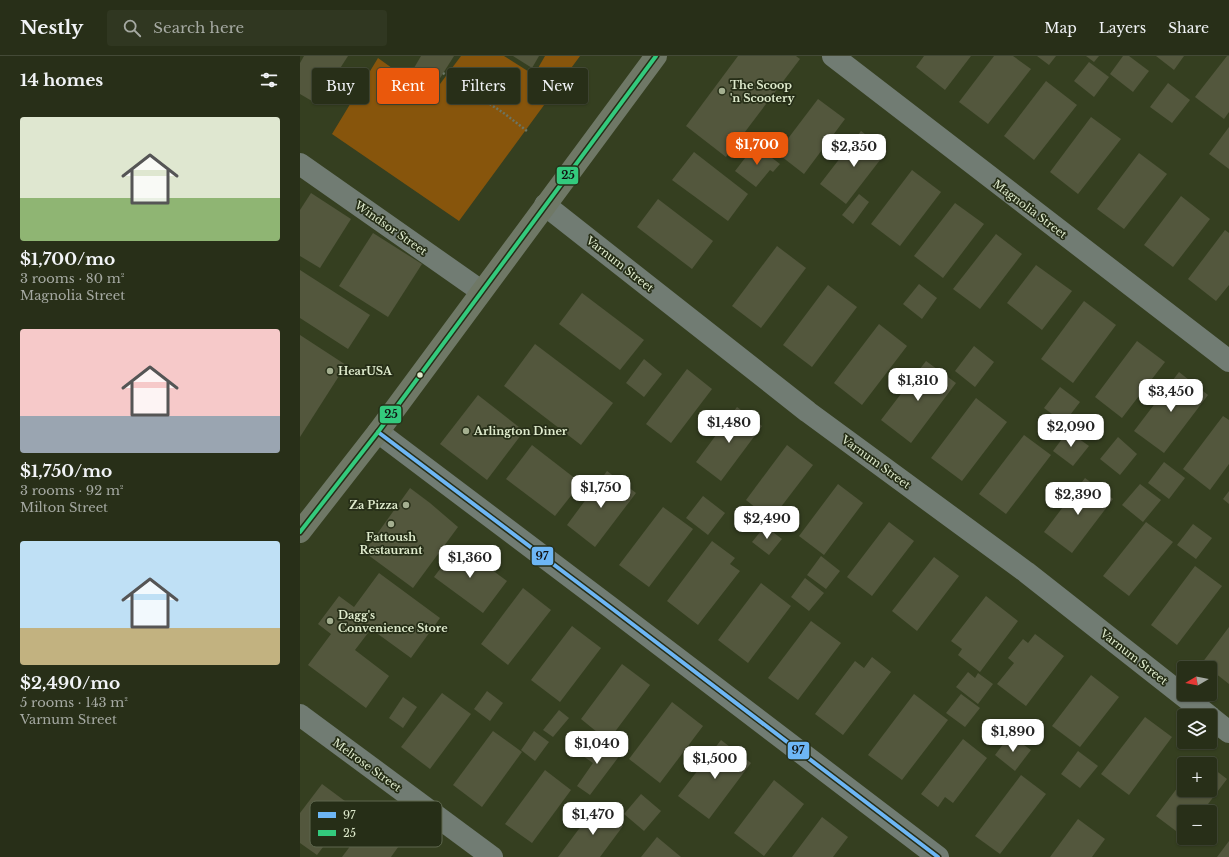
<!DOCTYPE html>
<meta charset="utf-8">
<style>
body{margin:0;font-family:"Libre Baskerville",serif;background:#303721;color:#f1f3f6;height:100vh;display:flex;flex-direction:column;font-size:15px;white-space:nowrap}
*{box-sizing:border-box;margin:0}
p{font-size:13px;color:#a5a9a2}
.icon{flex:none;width:22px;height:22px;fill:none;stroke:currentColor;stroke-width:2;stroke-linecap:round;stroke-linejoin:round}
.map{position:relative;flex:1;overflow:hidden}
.side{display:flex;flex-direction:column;background:#282f18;width:300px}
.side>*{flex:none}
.guide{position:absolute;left:12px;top:12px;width:380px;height:36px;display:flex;gap:8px}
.needle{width:26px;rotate:260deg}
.tools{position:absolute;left:877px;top:605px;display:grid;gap:8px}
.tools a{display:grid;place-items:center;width:40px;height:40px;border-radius:4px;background:#282f18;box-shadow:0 1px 3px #0004,0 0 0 1px #444a37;font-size:20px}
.price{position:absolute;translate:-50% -34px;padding:0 9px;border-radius:8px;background:#fff;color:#222;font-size:13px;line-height:26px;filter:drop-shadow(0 1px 2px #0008)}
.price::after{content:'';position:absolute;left:50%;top:24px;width:12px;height:9px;margin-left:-6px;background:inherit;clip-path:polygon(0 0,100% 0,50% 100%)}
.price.selected{background:#ea580c;color:#fff}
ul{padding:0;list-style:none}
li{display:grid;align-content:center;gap:8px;height:212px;padding:0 20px}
li span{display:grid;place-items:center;height:124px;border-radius:4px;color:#555}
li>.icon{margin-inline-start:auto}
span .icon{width:72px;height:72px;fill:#fffc;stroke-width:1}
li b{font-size:17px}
h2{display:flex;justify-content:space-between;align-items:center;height:48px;padding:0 20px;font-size:17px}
.tag{padding:0 14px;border-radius:4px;background:#282f18;box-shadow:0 1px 3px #0004,0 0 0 1px #444a37;font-size:14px;line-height:36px}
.tag.selected{background:#ea580c;color:#fff}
header{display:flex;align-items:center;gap:24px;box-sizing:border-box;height:56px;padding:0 20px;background:#282f18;border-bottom:1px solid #444a37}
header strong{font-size:19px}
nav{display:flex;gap:22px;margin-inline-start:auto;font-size:14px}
.search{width:280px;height:36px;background:#303721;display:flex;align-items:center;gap:10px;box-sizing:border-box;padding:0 14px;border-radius:4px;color:#a5a9a2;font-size:15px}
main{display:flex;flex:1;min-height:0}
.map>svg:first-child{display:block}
.green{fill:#87550c}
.building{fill:#53573d}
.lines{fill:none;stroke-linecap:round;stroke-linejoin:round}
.path{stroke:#6b7564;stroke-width:2.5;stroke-dasharray:2 2;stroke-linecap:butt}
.street{stroke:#717c73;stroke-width:22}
.highway{stroke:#6f7866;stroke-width:22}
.bus-1-casing{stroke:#262e17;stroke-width:7}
.bus-2-casing{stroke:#262e17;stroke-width:7}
.bus-1{stroke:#6db6f5;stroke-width:4}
.bus-2{stroke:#33ca7d;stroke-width:4}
.poi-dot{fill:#a4af90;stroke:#262e17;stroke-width:1.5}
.bus-dot{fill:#dfebcd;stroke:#262e17;stroke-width:1.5}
.labels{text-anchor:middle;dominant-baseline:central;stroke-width:3.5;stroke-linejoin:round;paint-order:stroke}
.poi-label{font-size:11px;font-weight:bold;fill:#dfebcd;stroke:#262e17;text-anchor:start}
.street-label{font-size:11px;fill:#dfebcd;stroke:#262e17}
.key{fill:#262e17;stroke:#5e674e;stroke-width:1}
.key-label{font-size:11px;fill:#dfebcd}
.line-badge{stroke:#262e17;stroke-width:1.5}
.pale-badge-label{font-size:11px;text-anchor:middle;font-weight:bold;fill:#111}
</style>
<header>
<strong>Nestly</strong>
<div class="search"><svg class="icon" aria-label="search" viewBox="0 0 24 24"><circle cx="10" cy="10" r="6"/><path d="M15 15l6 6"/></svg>Search here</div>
<nav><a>Map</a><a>Layers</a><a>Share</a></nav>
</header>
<main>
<section class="side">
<h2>14 homes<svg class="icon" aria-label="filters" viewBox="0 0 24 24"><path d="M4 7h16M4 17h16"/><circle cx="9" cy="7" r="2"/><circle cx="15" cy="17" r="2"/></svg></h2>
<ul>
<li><span style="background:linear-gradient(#dfe7d0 65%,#8fb573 0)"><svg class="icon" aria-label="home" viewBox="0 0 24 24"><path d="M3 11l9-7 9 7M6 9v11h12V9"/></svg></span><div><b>$1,700/mo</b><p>3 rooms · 80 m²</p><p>Magnolia Street</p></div></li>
<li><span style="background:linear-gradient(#f6c9c9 70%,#9aa5b1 0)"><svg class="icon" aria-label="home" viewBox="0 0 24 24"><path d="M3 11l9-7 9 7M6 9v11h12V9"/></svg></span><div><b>$1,750/mo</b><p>3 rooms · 92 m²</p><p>Milton Street</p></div></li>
<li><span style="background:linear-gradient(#bfe0f5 70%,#c2b280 0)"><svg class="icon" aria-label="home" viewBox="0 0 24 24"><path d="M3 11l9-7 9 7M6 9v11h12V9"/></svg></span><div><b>$2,490/mo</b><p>5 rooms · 143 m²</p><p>Varnum Street</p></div></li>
</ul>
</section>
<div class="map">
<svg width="929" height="801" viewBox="0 0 929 801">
<rect width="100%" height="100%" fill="#353f20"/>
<!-- green -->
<path class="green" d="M 161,0 L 204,0 L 234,19 L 245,0 L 280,0 L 159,165 L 32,78 L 78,2 L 131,40 Z"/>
<!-- building -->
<g class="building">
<path d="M 4,0 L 48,0 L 17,48 L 0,38 L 0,7 Z"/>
<path d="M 121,0 L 154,0 L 137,27 L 114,12 Z"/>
<path d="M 213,0 L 239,0 L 232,12 Z"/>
<path d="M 438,0 L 496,0 L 500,3 L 426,101 L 386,70 Z"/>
<path d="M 624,0 L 671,0 L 645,34 L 616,11 Z"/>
<path d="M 694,0 L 713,0 L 731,13 L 688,68 L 659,46 Z"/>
<path d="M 737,0 L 756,0 L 749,9 Z"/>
<path d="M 786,0 L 799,0 L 794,6 Z"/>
<path d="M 823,0 L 829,0 L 849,15 L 833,36 L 810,18 Z"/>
<path d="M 856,0 L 884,0 L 874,14 Z"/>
<path d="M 927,0 L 929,0 L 929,56 L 924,63 L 895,41 Z"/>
<path d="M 789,6 L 809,21 L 794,41 L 774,25 Z"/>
<path d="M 746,25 L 777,49 L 734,104 L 704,80 Z"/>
<path d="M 868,27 L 890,44 L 872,67 L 850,51 Z"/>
<path d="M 518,43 L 545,63 L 504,118 L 477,97 Z"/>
<path d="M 791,61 L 821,83 L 778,138 L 750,116 Z"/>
<path d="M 929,71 L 929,113 L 909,98 Z"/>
<path d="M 561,75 L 587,95 L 546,148 L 520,128 Z"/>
<path d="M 455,89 L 480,108 L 473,116 L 470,114 L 456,131 L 435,115 Z"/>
<path d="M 394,96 L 448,138 L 428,165 L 372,124 Z"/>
<path d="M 839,97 L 867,118 L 824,173 L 797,153 Z"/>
<path d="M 612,114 L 641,136 L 600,190 L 571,168 Z"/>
<path d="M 11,137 L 51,163 L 20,212 L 0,200 L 0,154 Z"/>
<path d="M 559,138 L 569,146 L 553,168 L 542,159 Z"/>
<path d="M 881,140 L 910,163 L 873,211 L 844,189 Z"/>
<path d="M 358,143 L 413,185 L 392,213 L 337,171 Z"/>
<path d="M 655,147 L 684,168 L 643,222 L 614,200 Z"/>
<path d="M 925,174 L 929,177 L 929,229 L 916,245 L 888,223 Z"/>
<path d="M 73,177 L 122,208 L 88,261 L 39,230 Z"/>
<path d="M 696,178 L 722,198 L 680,253 L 653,233 Z"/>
<path d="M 477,190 L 506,212 L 461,272 L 432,250 Z"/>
<path d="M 736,209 L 772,235 L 742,274 L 707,247 Z"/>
<path d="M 0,214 L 70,259 L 48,293 L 0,262 Z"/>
<path d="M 619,228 L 637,242 L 622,263 L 603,248 Z"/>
<path d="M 528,229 L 557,251 L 512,311 L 483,289 Z"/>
<path d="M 282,237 L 344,284 L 320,314 L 259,268 Z"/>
<path d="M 784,245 L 816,269 L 773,327 L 741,303 Z"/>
<path d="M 579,268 L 607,290 L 562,349 L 534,327 Z"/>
<path d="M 0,279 L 46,309 L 0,381 Z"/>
<path d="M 837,285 L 865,306 L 822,362 L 795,341 Z"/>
<path d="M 235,288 L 313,347 L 281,389 L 204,330 Z"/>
<path d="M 674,290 L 694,306 L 675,331 L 655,315 Z"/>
<path d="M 344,303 L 362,318 L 344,341 L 326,327 Z"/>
<path d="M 626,305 L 656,327 L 611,387 L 581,364 Z"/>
<path d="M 387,313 L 412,333 L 371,387 L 346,368 Z"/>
<path d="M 879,316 L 908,339 L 864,397 L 834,375 Z"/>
<path d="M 760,331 L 780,346 L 764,367 L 744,352 Z"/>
<path d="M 178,339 L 224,375 L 187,424 L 140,388 Z"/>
<path d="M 676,342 L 707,366 L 662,425 L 631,402 Z"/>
<path d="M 437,351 L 462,370 L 421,425 L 396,406 Z"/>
<path d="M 923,360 L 929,364 L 929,408 L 910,434 L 883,413 Z"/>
<path d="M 768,375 L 789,390 L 773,410 L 753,395 Z"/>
<path d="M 724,379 L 751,399 L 706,458 L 679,438 Z"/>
<path d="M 818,381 L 837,398 L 820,419 L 800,403 Z"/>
<path d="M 232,389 L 281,427 L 255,460 L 206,423 Z"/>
<path d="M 487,389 L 513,409 L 471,464 L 446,444 Z"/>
<path d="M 864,406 L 885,422 L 869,443 L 848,427 Z"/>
<path d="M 307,415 L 336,437 L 295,491 L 267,469 Z"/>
<path d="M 785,422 L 813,443 L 772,497 L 744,476 Z"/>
<path d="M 538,428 L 563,447 L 524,499 L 499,480 Z"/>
<path d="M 840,428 L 861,444 L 843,466 L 822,449 Z"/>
<path d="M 110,432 L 130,447 L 158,471 L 113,532 L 64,496 Z"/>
<path d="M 929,435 L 929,448 L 923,443 Z"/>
<path d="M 403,440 L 425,457 L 408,479 L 386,462 Z"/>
<path d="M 363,451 L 393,473 L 349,531 L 319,509 Z"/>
<path d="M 589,466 L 614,485 L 572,540 L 547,521 Z"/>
<path d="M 846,466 L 873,486 L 829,540 L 803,520 Z"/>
<path d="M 893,468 L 912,482 L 896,503 L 877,489 Z"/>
<path d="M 465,470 L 482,483 L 469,499 L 452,486 Z"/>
<path d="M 412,485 L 435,502 L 430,508 L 440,515 L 398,569 L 367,545 Z"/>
<path d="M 158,489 L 207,525 L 183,557 L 134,521 Z"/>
<path d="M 521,500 L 540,515 L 526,533 L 507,519 Z"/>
<path d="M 634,501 L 659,520 L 617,575 L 592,555 Z"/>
<path d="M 895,510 L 922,530 L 877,589 L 851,569 Z"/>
<path d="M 79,517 L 140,562 L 111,602 L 71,573 L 55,594 L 89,620 L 66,652 L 8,609 L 31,578 L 18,568 L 39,540 L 54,551 Z"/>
<path d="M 505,522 L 524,537 L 509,555 L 491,541 Z"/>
<path d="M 461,527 L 491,550 L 448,607 L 418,584 Z"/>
<path d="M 223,532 L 251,554 L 208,609 L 181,588 Z"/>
<path d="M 686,540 L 718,565 L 680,616 L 658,599 L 662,593 L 651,585 Z"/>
<path d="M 511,565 L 541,587 L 498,644 L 468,622 Z"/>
<path d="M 272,570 L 301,592 L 260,646 L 231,624 Z"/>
<path d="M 929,571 L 929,628 L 910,613 L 910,612 L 902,607 Z"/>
<path d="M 735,578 L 764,600 L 726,650 L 697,628 L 714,607 L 708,602 L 723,583 L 728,587 Z"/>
<path d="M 572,601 L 591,616 L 543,679 L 515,658 L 555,605 L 564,612 Z"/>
<path d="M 322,608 L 350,629 L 308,685 L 281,663 Z"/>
<path d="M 668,616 L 675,622 L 678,617 L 693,628 L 678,648 L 656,631 Z"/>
<path d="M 791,619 L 819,641 L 780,691 L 752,670 Z"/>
<path d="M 187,635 L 203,647 L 190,665 L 174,653 Z"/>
<path d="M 142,637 L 171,658 L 130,713 L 101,691 Z"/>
<path d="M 614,638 L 648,664 L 602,724 L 568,699 Z"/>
<path d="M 661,638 L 680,652 L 665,671 L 646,657 Z"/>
<path d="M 103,641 L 117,651 L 103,672 L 89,662 Z"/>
<path d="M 372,646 L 403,670 L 360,727 L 329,703 Z"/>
<path d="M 259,654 L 269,662 L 253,681 L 243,674 Z"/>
<path d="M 845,661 L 872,681 L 829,739 L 801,718 Z"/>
<path d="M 193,675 L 222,696 L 182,751 L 153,729 Z"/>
<path d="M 234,675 L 249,686 L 235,705 L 221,694 Z"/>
<path d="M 710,679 L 731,694 L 715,715 L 695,699 Z"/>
<path d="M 296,681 L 320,699 L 290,739 L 277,730 L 293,707 L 283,700 Z"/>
<path d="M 663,683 L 687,702 L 653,747 L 645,741 L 638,751 L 621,738 Z"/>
<path d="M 421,684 L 451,707 L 409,763 L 378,740 Z"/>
<path d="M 778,695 L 798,710 L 780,732 L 761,718 Z"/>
<path d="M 899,702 L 907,708 L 895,708 Z"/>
<path d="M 910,710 L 927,723 L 902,756 L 884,756 L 884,781 L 856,760 L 884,723 L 884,734 L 910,734 Z"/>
<path d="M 245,714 L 271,734 L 232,787 L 205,768 Z"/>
<path d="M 721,719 L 746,738 L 700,798 L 675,780 Z"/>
<path d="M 474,724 L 504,748 L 464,800 L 434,777 Z"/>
<path d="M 22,728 L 53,751 L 17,799 L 0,787 L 0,757 Z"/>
<path d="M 341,738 L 361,755 L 344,775 L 324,758 Z"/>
<path d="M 296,750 L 323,770 L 300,801 L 258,801 Z"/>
<path d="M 522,761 L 548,781 L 533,801 L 492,801 Z"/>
<path d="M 778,763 L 805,783 L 792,801 L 750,801 Z"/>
<path d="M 70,764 L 101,787 L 91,801 L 42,801 Z"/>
<path d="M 357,781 L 381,801 L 341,801 Z"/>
<path d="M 929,785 L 929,801 L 917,801 Z"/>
</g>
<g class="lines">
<!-- path -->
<path class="path" d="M 143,17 L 205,58 L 227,75"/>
<!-- street -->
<g class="street">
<path d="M 533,0 L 929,305"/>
<path d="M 0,108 L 181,235"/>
<path d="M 245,149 L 508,356 L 726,516 L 909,660"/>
<path d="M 78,376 L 310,551 L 638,801"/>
<path d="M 0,659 L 192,801"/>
<path d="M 910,661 L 929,676"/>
</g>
<!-- highway -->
<path class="highway" d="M 0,476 L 78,376 L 356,0"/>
<defs>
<path id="bus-1" d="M 78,376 L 310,551 L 638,801"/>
<path id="bus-2" d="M 0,476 L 78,376 L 356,0"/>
</defs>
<!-- bus-1 casing -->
<use href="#bus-1" class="bus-1-casing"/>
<!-- bus-2 casing -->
<use href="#bus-2" class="bus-2-casing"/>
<!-- bus-1 -->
<use href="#bus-1" class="bus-1"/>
<!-- bus-2 -->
<use href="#bus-2" class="bus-2"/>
</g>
<!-- markers -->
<g class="poi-dot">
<circle cx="422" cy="35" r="4"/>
<circle cx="30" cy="315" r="4"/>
<circle cx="166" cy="375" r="4"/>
<circle cx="106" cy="449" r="4"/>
<circle cx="91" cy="468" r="4"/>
<circle cx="30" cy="565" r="4"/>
</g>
<circle class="bus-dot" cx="120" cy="319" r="3.5"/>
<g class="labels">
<!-- poi labels -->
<g class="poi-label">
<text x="430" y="29">The Scoop<tspan x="430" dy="13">'n Scootery</tspan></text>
<text x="38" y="315">HearUSA</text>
<text x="174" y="375">Arlington Diner</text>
<text x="98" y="449" text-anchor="end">Za Pizza</text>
<text x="91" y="481" text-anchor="middle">Fattoush<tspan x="91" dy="13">Restaurant</tspan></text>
<text x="38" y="559">Dagg's<tspan x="38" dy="13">Convenience Store</tspan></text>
</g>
<!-- street labels -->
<g class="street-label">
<text transform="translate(730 153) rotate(37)">Magnolia Street</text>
<text transform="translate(91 172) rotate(35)">Windsor Street</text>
<text transform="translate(320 208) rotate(38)">Varnum Street</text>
<text transform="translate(576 406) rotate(36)">Varnum Street</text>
<text transform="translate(834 601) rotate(38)">Varnum Street</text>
<text transform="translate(67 709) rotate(36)">Melrose Street</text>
</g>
</g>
<!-- legend -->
<rect x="10" y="745" width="132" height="46" rx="6" class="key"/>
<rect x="18" y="756" width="18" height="6" fill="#6db6f5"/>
<rect x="18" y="774" width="18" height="6" fill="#33ca7d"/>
<g class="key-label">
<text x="43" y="763">97</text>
<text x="43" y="781">25</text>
</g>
<g class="line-badge">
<rect x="256" y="110" width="23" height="19" rx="4" fill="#33ca7d"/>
<rect x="79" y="349" width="23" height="19" rx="4" fill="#33ca7d"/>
<rect x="231" y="490" width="23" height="20" rx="4" fill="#6db6f5"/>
<rect x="487" y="685" width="23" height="19" rx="4" fill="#6db6f5"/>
</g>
<g class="pale-badge-label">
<text x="268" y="123">25</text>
<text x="91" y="362">25</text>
<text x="242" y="504">97</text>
<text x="498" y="698">97</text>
</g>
</svg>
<div class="tools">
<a><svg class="needle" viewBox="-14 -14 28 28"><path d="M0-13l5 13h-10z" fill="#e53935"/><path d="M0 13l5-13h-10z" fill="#a5a9a2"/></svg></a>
<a><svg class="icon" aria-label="layers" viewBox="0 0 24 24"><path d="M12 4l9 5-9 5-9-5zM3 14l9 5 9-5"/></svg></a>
<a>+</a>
<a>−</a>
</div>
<b class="price selected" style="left:457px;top:110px">$1,700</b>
<b class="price" style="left:554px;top:112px">$2,350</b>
<b class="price" style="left:618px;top:346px">$1,310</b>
<b class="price" style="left:871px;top:357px">$3,450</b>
<b class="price" style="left:429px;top:388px">$1,480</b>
<b class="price" style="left:771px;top:392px">$2,090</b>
<b class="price" style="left:301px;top:453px">$1,750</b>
<b class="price" style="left:778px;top:460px">$2,390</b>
<b class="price" style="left:467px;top:484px">$2,490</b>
<b class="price" style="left:170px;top:523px">$1,360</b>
<b class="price" style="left:713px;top:697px">$1,890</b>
<b class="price" style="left:297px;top:709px">$1,040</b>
<b class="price" style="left:415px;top:724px">$1,500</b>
<b class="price" style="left:293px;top:780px">$1,470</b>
<div class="guide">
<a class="tag">Buy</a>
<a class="tag selected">Rent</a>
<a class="tag">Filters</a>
<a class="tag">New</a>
</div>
</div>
</main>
